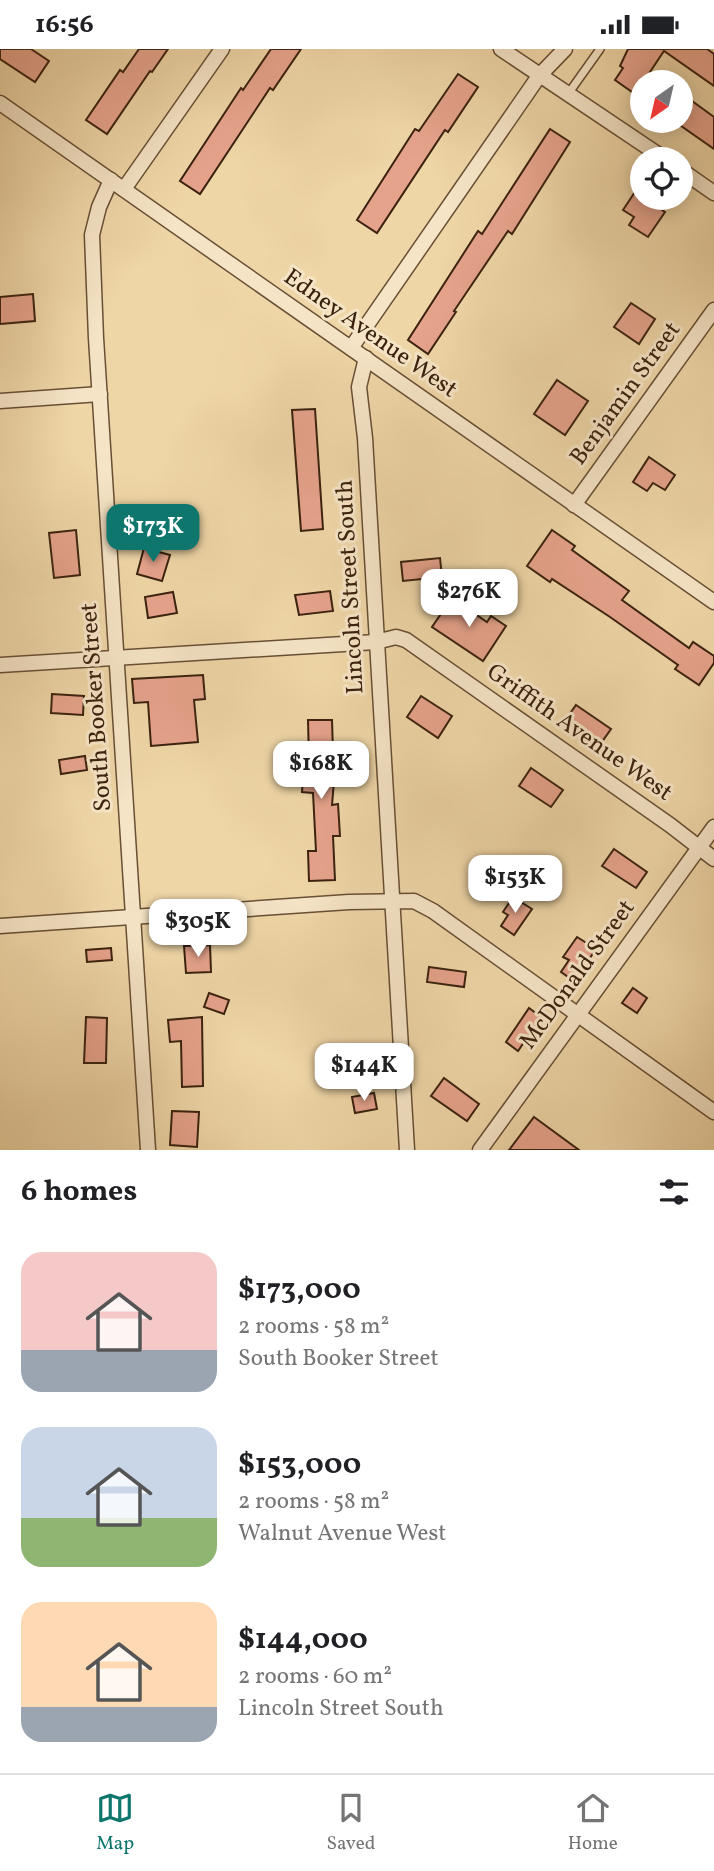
<!DOCTYPE html>
<meta charset="utf-8">
<style>
body{margin:0;font-family:Vollkorn,serif;background:#f2f2f2;color:#202124;height:100vh;display:flex;flex-direction:column;font-size:26px;white-space:nowrap}
*{box-sizing:border-box;margin:0}
p{font-size:23px;color:#757577}
.icon{flex:none;width:38px;height:38px;fill:none;stroke:currentColor;stroke-width:2;stroke-linecap:round;stroke-linejoin:round}
.map{position:relative;height:1101px;overflow:hidden}
.drawer{display:flex;flex-direction:column;background:#fff;flex:1}
.drawer>*{flex:none}
.needle{width:46px;rotate:214deg}
.tools{position:absolute;left:630px;top:21px;display:grid;gap:14px}
.tools a{display:grid;place-items:center;width:63px;height:63px;border-radius:50%;background:#fff;box-shadow:0 4px 18px #0003;font-size:35px}
.price{position:absolute;translate:-50% -60px;padding:0 16px;border-radius:14px;background:#fff;color:#222;font-size:23px;line-height:46px;filter:drop-shadow(0 2px 4px #0008)}
.price::after{content:'';position:absolute;left:50%;top:42px;width:21px;height:16px;margin-left:-10px;background:inherit;clip-path:polygon(0 0,100% 0,50% 100%)}
.price.selected{background:#0f766e;color:#fff}
ul{padding:0;list-style:none}
li{display:flex;align-items:center;gap:21px;height:175px;padding:0 21px}
li span{display:grid;place-items:center;flex:none;width:196px;height:140px;border-radius:21px;color:#555}
li>.icon{margin-inline-start:auto}
span .icon{width:84px;height:84px;fill:#fffc;stroke-width:1}
li b{font-size:30px}
h2{display:flex;justify-content:space-between;align-items:center;height:84px;padding:0 21px;font-size:30px}
.status{display:flex;justify-content:space-between;align-items:center;height:49px;padding:0 35px;background:#fff;direction:ltr}
.status svg{height:19px;fill:currentColor}
.dock{display:flex;justify-content:space-around;align-items:center;height:98px;border-top:2px solid #e0e0e0;background:#fff;font-size:19px;color:#757577}
.dock a{display:grid;justify-items:center;gap:4px}
.dock .selected{color:#0f766e}
.map>svg:first-child{display:block}
.building{fill:#e6a38c;stroke:#3b220f;stroke-width:2}
.lines{fill:none;stroke-linecap:round;stroke-linejoin:round}
.lane-casing{stroke:#684f35;stroke-width:10}
.street-casing{stroke:#684f35;stroke-width:17}
.lane{stroke:#f5e4c6;stroke-width:7}
.street{stroke:#f5e4c6;stroke-width:14}
.labels{text-anchor:middle;dominant-baseline:central;stroke-width:6;stroke-linejoin:round;paint-order:stroke}
.street-label{font-size:24px;fill:#3b220f;stroke:#f5e4c6}
</style>
<div class="status"><b>16:56</b><svg viewBox="0 0 49 12"><path d="M0 12V9h3v3zM5 12V6h3v6zM10 12V3h3v9zM15 12V0h3v12zM26 1h20v11H26zM47 4h2v5h-2z"/></svg></div>
<div class="map">
<svg width="714" height="1101" viewBox="0 0 714 1101">
<rect width="100%" height="100%" fill="#efd6a7"/>
<filter id="stains"><feTurbulence type="fractalNoise" baseFrequency=".00286" numOctaves="4"/><feColorMatrix values="0 0 0 0 .2 0 0 0 0 .09 0 0 0 0 .02 0 0 0 .5 -.17"/></filter>
<radialGradient id="worn" r=".72"><stop offset=".6" stop-color="#630" stop-opacity="0"/><stop offset="1" stop-color="#630" stop-opacity=".3"/></radialGradient>
<!-- building -->
<g class="building">
<path d="M 0,0 L 31,0 L 49,12 L 35,33 L 0,10 Z"/>
<path d="M 139,0 L 168,0 L 152,23 L 150,22 L 107,85 L 86,71 L 120,21 L 123,23 Z"/>
<path d="M 271,0 L 301,0 L 273,41 L 270,39 L 200,145 L 180,132 L 241,39 L 243,41 Z"/>
<path d="M 628,0 L 707,0 L 714,5 L 714,37 L 664,2 L 650,23 L 665,33 L 642,33 L 642,50 L 615,31 L 623,19 L 620,17 Z"/>
<path d="M 458,25 L 478,38 L 448,83 L 445,81 L 377,184 L 357,171 L 415,80 L 419,82 Z"/>
<path d="M 681,44 L 714,68 L 714,100 L 674,72 L 681,72 Z"/>
<path d="M 550,80 L 570,93 L 512,185 L 508,182 L 454,262 L 456,263 L 428,305 L 408,291 L 478,182 L 482,185 Z"/>
<path d="M 635,143 L 665,163 L 648,188 L 629,176 L 634,168 L 623,161 Z"/>
<path d="M 33,245 L 35,272 L 0,275 L 0,248 Z"/>
<path d="M 631,254 L 655,270 L 639,295 L 614,278 Z"/>
<path d="M 557,331 L 588,352 L 565,386 L 534,365 Z"/>
<path d="M 315,360 L 323,480 L 301,482 L 292,361 Z"/>
<path d="M 649,408 L 675,426 L 665,441 L 653,434 L 647,442 L 633,433 Z"/>
<path d="M 76,481 L 80,526 L 54,529 L 49,484 Z"/>
<path d="M 552,481 L 575,497 L 572,501 L 629,542 L 622,551 L 689,599 L 693,593 L 714,607 L 714,614 L 699,636 L 675,620 L 678,616 L 610,568 L 552,530 L 550,533 L 527,517 Z"/>
<path d="M 144,499 L 170,506 L 162,532 L 137,525 Z"/>
<path d="M 440,509 L 442,528 L 403,532 L 401,513 Z"/>
<path d="M 330,542 L 333,562 L 299,566 L 295,546 Z"/>
<path d="M 173,543 L 177,564 L 148,569 L 145,548 Z"/>
<path d="M 452,549 L 487,573 L 491,567 L 506,577 L 483,612 L 432,578 Z"/>
<path d="M 203,626 L 205,650 L 194,651 L 198,693 L 151,697 L 148,653 L 134,654 L 132,630 Z"/>
<path d="M 52,645 L 84,647 L 83,666 L 51,664 Z"/>
<path d="M 421,647 L 452,667 L 438,689 L 407,668 Z"/>
<path d="M 576,656 L 611,680 L 599,697 L 564,673 Z"/>
<path d="M 308,671 L 332,671 L 333,703 L 327,703 L 325,731 L 334,732 L 332,756 L 338,755 L 340,787 L 333,787 L 335,831 L 309,832 L 308,802 L 316,802 L 313,744 L 302,743 L 304,712 L 309,713 Z"/>
<path d="M 85,707 L 87,721 L 61,725 L 59,711 Z"/>
<path d="M 531,719 L 563,741 L 551,758 L 519,737 Z"/>
<path d="M 614,800 L 647,823 L 636,839 L 602,817 Z"/>
<path d="M 513,848 L 532,860 L 514,886 L 501,877 L 508,866 L 503,863 Z"/>
<path d="M 577,888 L 596,900 L 574,932 L 561,923 L 569,911 L 563,908 Z"/>
<path d="M 210,896 L 211,923 L 186,924 L 184,897 Z"/>
<path d="M 111,899 L 112,911 L 87,913 L 86,901 Z"/>
<path d="M 429,918 L 466,923 L 464,938 L 427,933 Z"/>
<path d="M 633,939 L 647,949 L 637,964 L 622,954 Z"/>
<path d="M 209,944 L 229,951 L 224,965 L 204,958 Z"/>
<path d="M 529,959 L 541,968 L 518,1002 L 506,993 Z"/>
<path d="M 86,968 L 107,969 L 106,1014 L 84,1014 Z"/>
<path d="M 202,968 L 203,1037 L 182,1038 L 181,992 L 170,993 L 168,971 Z"/>
<path d="M 444,1029 L 479,1055 L 467,1072 L 431,1047 Z"/>
<path d="M 374,1044 L 377,1060 L 355,1064 L 352,1048 Z"/>
<path d="M 172,1062 L 199,1063 L 197,1098 L 170,1096 Z"/>
<path d="M 534,1068 L 579,1101 L 509,1101 Z"/>
</g>
<g class="lines">
<defs>
<path id="lane" d="M 568,45 L 600,0"/>
<g id="street">
<path d="M 501,0 L 665,110"/>
<path d="M 0,54 L 714,553"/>
<path d="M 681,121 L 714,144"/>
<path d="M 111,131 L 99,158 L 92,186 L 96,289 L 148,1101"/>
<path d="M 124,140 L 222,0"/>
<path d="M 351,299 L 539,27 L 565,0"/>
<path d="M 366,309 L 359,338 L 365,389 L 407,1101"/>
<path d="M 0,352 L 100,345"/>
<path d="M 574,456 L 714,261"/>
<path d="M 0,616 L 376,593 L 396,588 L 406,591 L 670,776 L 714,810"/>
<path d="M 0,877 L 349,853 L 414,852 L 433,862 L 714,1063"/>
<path d="M 480,1101 L 714,778"/>
</g>
</defs>
<!-- lane casing -->
<use href="#lane" class="lane-casing"/>
<!-- street casing -->
<use href="#street" class="street-casing"/>
<!-- lane -->
<use href="#lane" class="lane"/>
<!-- street -->
<use href="#street" class="street"/>
</g>
<g class="labels">
<!-- street labels -->
<g class="street-label">
<text transform="translate(370 285) rotate(35)">Edney Avenue West</text>
<text transform="translate(626 345) rotate(-54)">Benjamin Street</text>
<text transform="translate(351 538) rotate(-93)">Lincoln Street South</text>
<text transform="translate(97 658) rotate(-94)">South Booker Street</text>
<text transform="translate(579 684) rotate(35)">Griffith Avenue West</text>
<text transform="translate(578 926) rotate(-54)">McDonald Street</text>
</g>
</g>
<rect width="100%" height="100%" filter="url(#stains)"/>
<rect width="100%" height="100%" fill="url(#worn)"/>
</svg>
<div class="tools">
<a><svg class="needle" viewBox="-14 -14 28 28"><path d="M0-13l5 13h-10z" fill="#e53935"/><path d="M0 13l5-13h-10z" fill="#757577"/></svg></a>
<a><svg class="icon" aria-label="locate" viewBox="0 0 24 24"><circle cx="12" cy="12" r="6"/><path d="M12 2v4M12 18v4M2 12h4M18 12h4"/></svg></a>
</div>
<b class="price selected" style="left:153px;top:515px">$173K</b>
<b class="price" style="left:469px;top:580px">$276K</b>
<b class="price" style="left:321px;top:752px">$168K</b>
<b class="price" style="left:515px;top:866px">$153K</b>
<b class="price" style="left:198px;top:910px">$305K</b>
<b class="price" style="left:364px;top:1054px">$144K</b>
</div>
<section class="drawer">
<h2>6 homes<svg class="icon" aria-label="filters" viewBox="0 0 24 24"><path d="M4 7h16M4 17h16"/><circle cx="9" cy="7" r="2"/><circle cx="15" cy="17" r="2"/></svg></h2>
<ul>
<li><span style="background:linear-gradient(#f6c9c9 70%,#9aa5b1 0)"><svg class="icon" aria-label="home" viewBox="0 0 24 24"><path d="M3 11l9-7 9 7M6 9v11h12V9"/></svg></span><div><b>$173,000</b><p>2 rooms · 58 m²</p><p>South Booker Street</p></div></li>
<li><span style="background:linear-gradient(#c9d6e8 65%,#8fb573 0)"><svg class="icon" aria-label="home" viewBox="0 0 24 24"><path d="M3 11l9-7 9 7M6 9v11h12V9"/></svg></span><div><b>$153,000</b><p>2 rooms · 58 m²</p><p>Walnut Avenue West</p></div></li>
<li><span style="background:linear-gradient(#ffd9b3 75%,#9aa5b1 0)"><svg class="icon" aria-label="home" viewBox="0 0 24 24"><path d="M3 11l9-7 9 7M6 9v11h12V9"/></svg></span><div><b>$144,000</b><p>2 rooms · 60 m²</p><p>Lincoln Street South</p></div></li>
</ul>
</section>
<nav class="dock">
<a class="selected"><svg class="icon" aria-label="map" viewBox="0 0 24 24"><path d="M3 6l6-2 6 2 6-2v14l-6 2-6-2-6 2zM9 4v14M15 6v14"/></svg>Map</a>
<a><svg class="icon" aria-label="saved" viewBox="0 0 24 24"><path d="M7 4h10v16l-5-4-5 4z"/></svg>Saved</a>
<a><svg class="icon" aria-label="home" viewBox="0 0 24 24"><path d="M3 11l9-7 9 7M6 9v11h12V9"/></svg>Home</a>
</nav>
